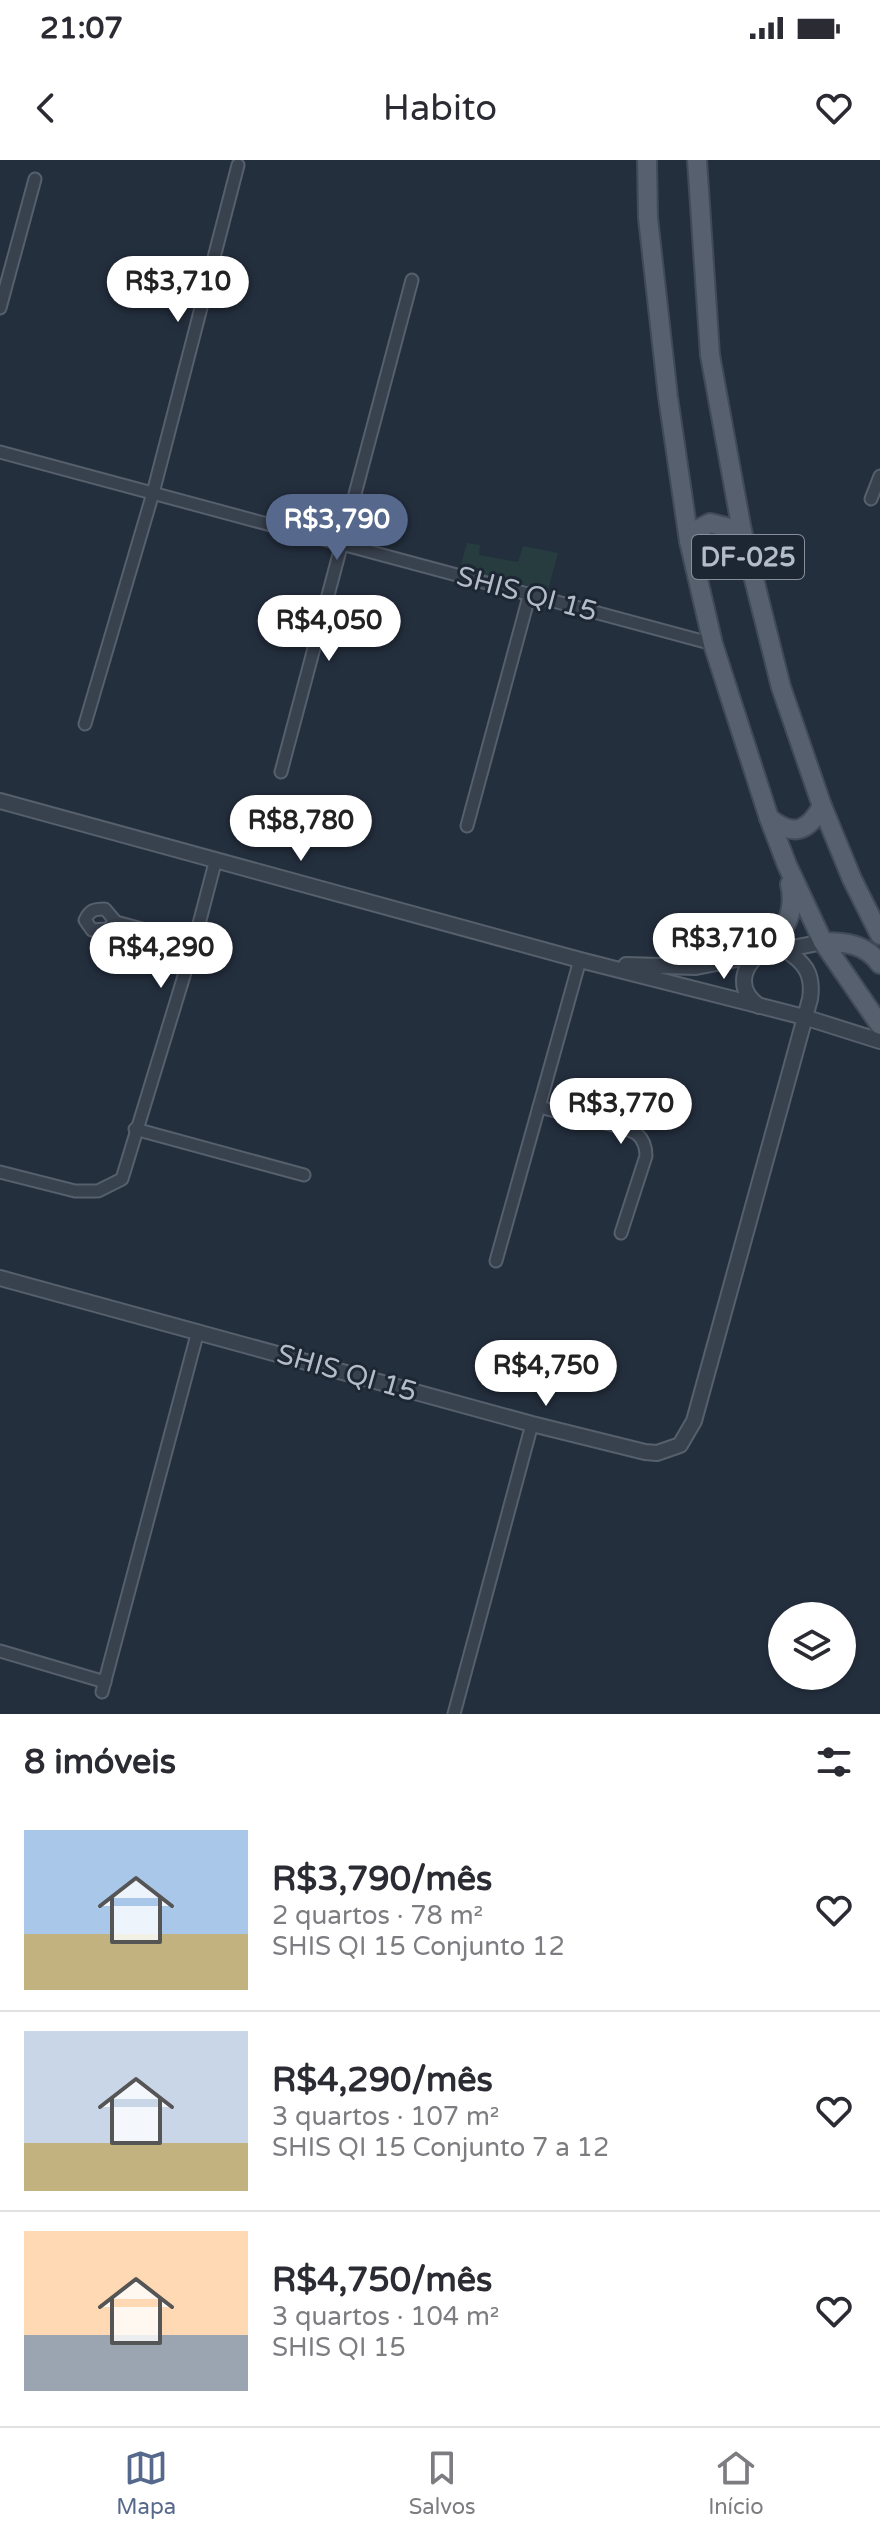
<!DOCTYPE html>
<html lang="pt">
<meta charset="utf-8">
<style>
body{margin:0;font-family:"Varela Round",sans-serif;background:#f7f7f7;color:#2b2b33;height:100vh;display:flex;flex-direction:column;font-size:30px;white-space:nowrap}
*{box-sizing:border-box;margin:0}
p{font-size:26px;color:#7c7c81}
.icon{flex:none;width:44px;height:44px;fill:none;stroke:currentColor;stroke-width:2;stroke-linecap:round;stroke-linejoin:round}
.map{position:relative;height:1554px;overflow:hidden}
.details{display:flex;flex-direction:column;background:#fff;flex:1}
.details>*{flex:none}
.tools{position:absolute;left:768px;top:1442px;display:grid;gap:16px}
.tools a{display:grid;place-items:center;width:88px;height:88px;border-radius:50%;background:#fff;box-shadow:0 2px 6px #0004;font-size:40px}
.price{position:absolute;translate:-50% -68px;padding:0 18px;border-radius:28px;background:#fff;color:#222;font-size:26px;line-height:52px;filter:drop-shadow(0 2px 4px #0008)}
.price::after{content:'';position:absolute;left:50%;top:48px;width:24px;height:18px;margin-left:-12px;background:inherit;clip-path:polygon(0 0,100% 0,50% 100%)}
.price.selected{background:#56698c;color:#fff}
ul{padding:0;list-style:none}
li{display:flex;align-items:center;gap:24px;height:200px;padding:0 24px}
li+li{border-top:2px solid #e1e1e2}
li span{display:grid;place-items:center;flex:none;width:224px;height:160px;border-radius:0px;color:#555}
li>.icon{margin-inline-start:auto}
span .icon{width:96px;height:96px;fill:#fffc;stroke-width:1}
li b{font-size:34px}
h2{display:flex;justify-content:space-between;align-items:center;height:96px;padding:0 24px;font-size:34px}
.status{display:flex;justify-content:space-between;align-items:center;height:56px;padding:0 40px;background:#fff;direction:ltr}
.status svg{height:22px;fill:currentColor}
header{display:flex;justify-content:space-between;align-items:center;height:104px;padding:0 24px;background:#fff;font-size:36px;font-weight:600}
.tabs{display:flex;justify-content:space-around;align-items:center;height:112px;border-top:2px solid #e1e1e2;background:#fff;font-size:22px;color:#7c7c81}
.tabs a{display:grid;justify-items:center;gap:4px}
.tabs .selected{color:#56698c}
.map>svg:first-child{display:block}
.green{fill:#263c3f}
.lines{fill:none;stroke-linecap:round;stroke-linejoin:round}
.minor-casing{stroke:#565f6c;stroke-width:15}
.tertiary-casing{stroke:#565f6c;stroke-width:18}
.primary-casing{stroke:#414a57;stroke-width:22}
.minor{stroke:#38414e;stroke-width:11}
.tertiary{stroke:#38414e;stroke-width:14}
.primary{stroke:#56606e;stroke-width:18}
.labels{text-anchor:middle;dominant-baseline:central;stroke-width:6;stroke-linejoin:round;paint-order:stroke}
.shield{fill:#1d2633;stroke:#878f9c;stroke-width:2}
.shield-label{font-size:26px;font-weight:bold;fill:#b4bcc9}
.street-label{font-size:28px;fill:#b4bcc9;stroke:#1d2633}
</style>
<div class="status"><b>21:07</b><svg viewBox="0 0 49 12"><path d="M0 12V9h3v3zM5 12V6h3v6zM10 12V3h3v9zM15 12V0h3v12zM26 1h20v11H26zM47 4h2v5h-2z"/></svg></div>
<header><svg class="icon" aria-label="back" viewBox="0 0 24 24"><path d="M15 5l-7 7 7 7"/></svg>Habito<svg class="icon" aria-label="heart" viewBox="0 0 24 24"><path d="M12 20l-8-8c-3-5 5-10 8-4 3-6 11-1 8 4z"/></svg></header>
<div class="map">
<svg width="880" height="1554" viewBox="0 0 880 1554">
<rect width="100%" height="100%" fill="#242f3e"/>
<!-- green -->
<path class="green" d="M 467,383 L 480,385 L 479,395 L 518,402 L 523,386 L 558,393 L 548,430 L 459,411 Z"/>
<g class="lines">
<defs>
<g id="minor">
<path d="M 0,148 L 35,19"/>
<path d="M 0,292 L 713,484"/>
<path d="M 871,339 L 880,316"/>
<path d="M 85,564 L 153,333 L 238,5"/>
<path d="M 281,612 L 412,120"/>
<path d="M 467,666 L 530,433"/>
<path d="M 116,762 L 107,769 L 92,770 L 85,760 C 90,750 94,749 105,749 L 116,762 L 194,783"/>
<path d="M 539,947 C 558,952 625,965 637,974 C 644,980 646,988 646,996 L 621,1073"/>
<path d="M 135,969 L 304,1015"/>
<path d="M 0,1012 L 75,1031 L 98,1031 L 122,1019 L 194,783 L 216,699"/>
<path d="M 496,1101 L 580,800"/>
<path d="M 0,1491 L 105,1522"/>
<path d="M 102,1532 L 198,1171"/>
<path d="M 454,1554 L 532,1264"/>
</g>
<g id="tertiary">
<path d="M 0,641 L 580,800 L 804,857 L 880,881"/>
<path d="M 759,794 C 740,810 738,831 759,846"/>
<path d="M 626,805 L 696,807 L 823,782"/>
<path d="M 0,1118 L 532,1264 L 645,1292 L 657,1293 L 680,1285 L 694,1261 L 810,839 C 814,813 804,802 784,789"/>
</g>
<g id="primary">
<path d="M 647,0 L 648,58 L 668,237 L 689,381 L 713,484 L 769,658 L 787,705 L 823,782 L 880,865"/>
<path d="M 697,0 L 710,195 L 742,371 L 781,527 L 822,646 L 852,719 L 880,775"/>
<path d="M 689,381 L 695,371 L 710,363 L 742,371"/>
<path d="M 769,658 C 793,677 808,672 822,646"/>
<path d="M 823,782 C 846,782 866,784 880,804"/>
<path d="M 759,794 C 783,775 797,755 790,724"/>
</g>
</defs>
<!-- minor casing -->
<use href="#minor" class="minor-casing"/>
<!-- tertiary casing -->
<use href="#tertiary" class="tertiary-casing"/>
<!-- primary casing -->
<use href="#primary" class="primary-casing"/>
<!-- minor -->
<use href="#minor" class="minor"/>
<!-- tertiary -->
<use href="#tertiary" class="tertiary"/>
<!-- primary -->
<use href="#primary" class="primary"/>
</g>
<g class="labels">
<!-- shield labels -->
<rect class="shield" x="692" y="375" width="112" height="44" rx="6"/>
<g class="shield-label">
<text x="748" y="397">DF-025</text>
</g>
<!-- street labels -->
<g class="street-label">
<text transform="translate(527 434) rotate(15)">SHIS QI 15</text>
<text transform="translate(347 1213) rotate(16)">SHIS QI 15</text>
</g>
</g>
</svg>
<div class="tools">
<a><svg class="icon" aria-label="layers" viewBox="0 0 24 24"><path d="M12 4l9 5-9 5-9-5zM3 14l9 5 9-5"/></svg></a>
</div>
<b class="price" style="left:178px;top:164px">R$3,710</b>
<b class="price selected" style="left:337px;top:402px">R$3,790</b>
<b class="price" style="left:329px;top:503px">R$4,050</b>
<b class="price" style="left:301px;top:703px">R$8,780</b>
<b class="price" style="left:724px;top:821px">R$3,710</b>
<b class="price" style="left:161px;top:830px">R$4,290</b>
<b class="price" style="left:621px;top:986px">R$3,770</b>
<b class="price" style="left:546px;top:1248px">R$4,750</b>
</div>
<section class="details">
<h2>8 imóveis<svg class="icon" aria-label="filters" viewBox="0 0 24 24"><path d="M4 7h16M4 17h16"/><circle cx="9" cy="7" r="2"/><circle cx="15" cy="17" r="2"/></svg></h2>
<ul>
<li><span style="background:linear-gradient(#a9c7e8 65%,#c2b280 0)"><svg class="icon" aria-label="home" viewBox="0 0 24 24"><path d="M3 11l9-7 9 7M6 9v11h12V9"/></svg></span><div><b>R$3,790/mês</b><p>2 quartos · 78 m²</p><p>SHIS QI 15 Conjunto 12</p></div><svg class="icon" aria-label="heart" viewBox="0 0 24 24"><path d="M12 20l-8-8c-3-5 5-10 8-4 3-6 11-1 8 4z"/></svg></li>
<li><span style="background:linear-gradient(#c9d6e8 70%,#c2b280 0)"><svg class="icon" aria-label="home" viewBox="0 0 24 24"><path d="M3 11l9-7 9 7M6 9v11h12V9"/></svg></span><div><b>R$4,290/mês</b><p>3 quartos · 107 m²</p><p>SHIS QI 15 Conjunto 7 a 12</p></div><svg class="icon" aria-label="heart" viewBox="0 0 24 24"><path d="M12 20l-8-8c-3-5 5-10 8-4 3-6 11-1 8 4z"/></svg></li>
<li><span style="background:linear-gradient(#ffd9b3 65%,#9aa5b1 0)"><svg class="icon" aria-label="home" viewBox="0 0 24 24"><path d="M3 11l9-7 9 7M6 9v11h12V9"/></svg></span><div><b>R$4,750/mês</b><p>3 quartos · 104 m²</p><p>SHIS QI 15</p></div><svg class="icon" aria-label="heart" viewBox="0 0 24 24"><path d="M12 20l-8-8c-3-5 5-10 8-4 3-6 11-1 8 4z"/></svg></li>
</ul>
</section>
<nav class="tabs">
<a class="selected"><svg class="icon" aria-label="map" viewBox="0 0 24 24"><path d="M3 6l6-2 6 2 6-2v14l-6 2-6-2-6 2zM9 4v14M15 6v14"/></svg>Mapa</a>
<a><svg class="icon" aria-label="saved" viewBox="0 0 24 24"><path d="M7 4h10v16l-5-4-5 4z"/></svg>Salvos</a>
<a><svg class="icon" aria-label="home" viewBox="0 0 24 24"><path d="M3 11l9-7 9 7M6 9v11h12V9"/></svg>Início</a>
</nav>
